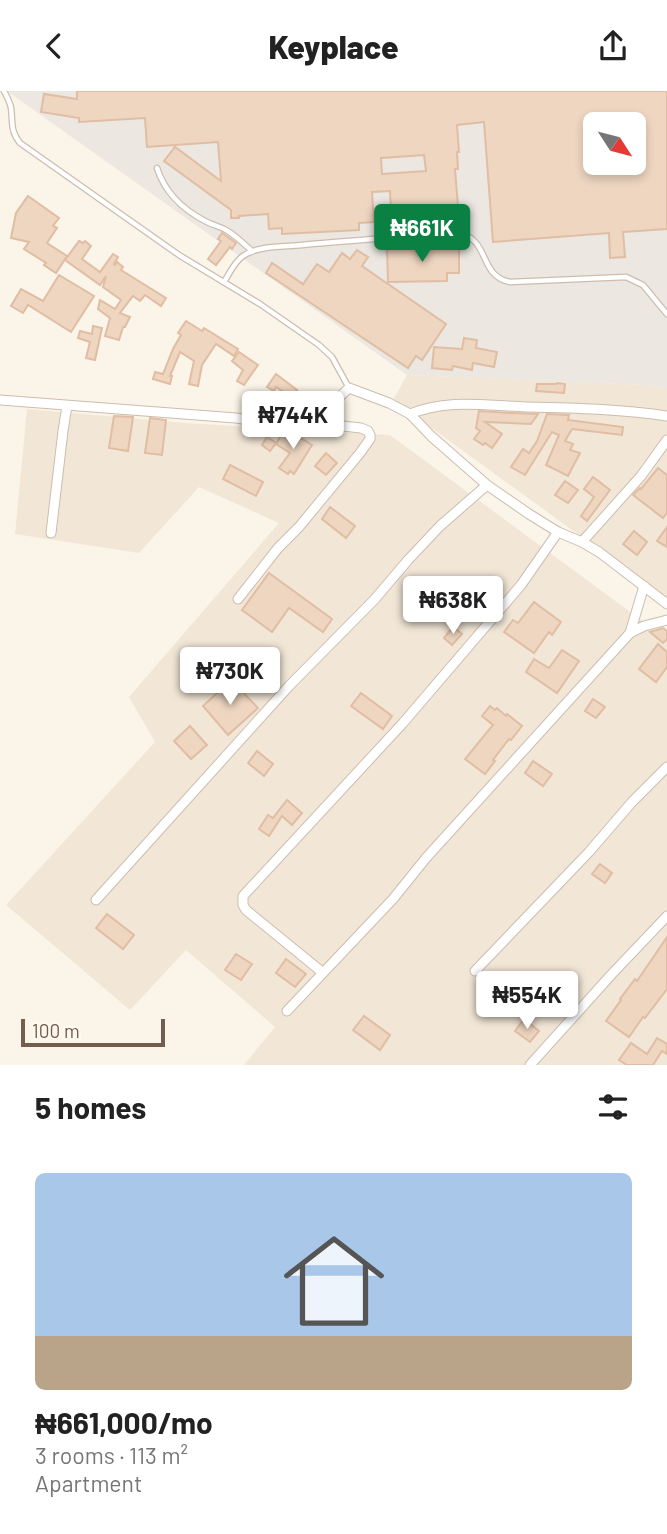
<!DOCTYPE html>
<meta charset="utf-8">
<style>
body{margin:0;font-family:Barlow,sans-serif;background:#f2f2f2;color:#222;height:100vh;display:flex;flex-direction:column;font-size:26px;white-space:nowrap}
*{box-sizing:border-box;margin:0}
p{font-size:23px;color:#767676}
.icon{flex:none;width:38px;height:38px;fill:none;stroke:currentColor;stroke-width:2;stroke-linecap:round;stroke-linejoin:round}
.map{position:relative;height:974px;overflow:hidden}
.panel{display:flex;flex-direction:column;background:#fff;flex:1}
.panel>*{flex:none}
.needle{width:46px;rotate:126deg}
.fabs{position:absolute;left:583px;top:21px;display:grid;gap:14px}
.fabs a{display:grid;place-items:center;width:63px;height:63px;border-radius:10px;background:#fff;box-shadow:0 4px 10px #0003;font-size:35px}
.scale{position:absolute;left:21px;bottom:18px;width:144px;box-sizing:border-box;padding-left:7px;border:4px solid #735d4e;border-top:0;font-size:19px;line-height:24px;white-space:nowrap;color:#735d4e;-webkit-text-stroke:5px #fef8ee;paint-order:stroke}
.price{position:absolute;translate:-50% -60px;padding:0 16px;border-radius:7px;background:#fff;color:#222;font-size:23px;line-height:46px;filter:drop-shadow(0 2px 4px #0008)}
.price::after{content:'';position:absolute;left:50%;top:42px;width:21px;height:16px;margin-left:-10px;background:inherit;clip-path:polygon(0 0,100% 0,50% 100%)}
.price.current{background:#0b8043;color:#fff}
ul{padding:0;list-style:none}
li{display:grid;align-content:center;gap:14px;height:371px;padding:0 35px}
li+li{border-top:2px solid #e0e0e0}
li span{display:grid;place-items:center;height:217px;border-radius:10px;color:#555}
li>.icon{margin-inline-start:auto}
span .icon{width:126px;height:126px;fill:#fffc;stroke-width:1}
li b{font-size:30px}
h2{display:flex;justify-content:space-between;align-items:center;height:84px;padding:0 35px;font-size:30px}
header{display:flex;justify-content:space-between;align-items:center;height:91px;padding:0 35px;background:#fff;font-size:32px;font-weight:800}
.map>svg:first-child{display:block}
.residential{fill:#f2e7d7}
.industrial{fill:#ece7e1;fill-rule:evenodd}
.building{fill:#eed6c1;stroke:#e0bda3;stroke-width:2;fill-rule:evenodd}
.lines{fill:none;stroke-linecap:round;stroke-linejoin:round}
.service-casing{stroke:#ccbdae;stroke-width:7}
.minor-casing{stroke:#ccbdae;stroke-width:11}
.service{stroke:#fff;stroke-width:4.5}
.minor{stroke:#fff;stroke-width:9}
</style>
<header><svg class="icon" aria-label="back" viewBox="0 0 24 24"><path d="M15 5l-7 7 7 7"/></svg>Keyplace<svg class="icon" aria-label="share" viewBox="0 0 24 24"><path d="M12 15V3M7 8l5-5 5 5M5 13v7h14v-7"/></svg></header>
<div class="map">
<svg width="667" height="974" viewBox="0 0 667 974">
<rect width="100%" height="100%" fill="#fbf4e8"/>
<!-- residential -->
<g class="residential">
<path d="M 407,284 L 647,294 L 667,298 L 667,508 L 393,309 Z"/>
<path d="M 27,318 L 185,332 L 390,344 L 667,548 L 667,974 L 244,974 L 275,936 L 186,859 L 130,919 L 6,814 L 155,651 L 129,606 L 279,432 L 199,396 L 139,462 L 15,443 Z"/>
</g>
<!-- industrial -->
<path class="industrial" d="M 7,0 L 667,0 L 667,298 L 647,294 L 407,284 ZM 595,33 L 634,33 L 634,72 L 595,72 Z"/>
<!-- building -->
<g class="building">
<path d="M 77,0 L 667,0 L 667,138 L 623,141 L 625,166 L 610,167 L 609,142 L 493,151 L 484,31 L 457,34 L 459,61 L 457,61 L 458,78 L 455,78 L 458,115 L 391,121 L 390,100 L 372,101 L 374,131 L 359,132 L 359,139 L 282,143 L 282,137 L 269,138 L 268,123 L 239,125 L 239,127 L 231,127 L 231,119 L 164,70 L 175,56 L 221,90 L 218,51 L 147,56 L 145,27 L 79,31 L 79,27 L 41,21 L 44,3 L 77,8 ZM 595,33 L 634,33 L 635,72 L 595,72 ZM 424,64 L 426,80 L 382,83 L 381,67 Z"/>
<path d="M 28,105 L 59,127 L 53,135 L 57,137 L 47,152 L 67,165 L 56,182 L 44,174 L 46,172 L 24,158 L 29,151 L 11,147 L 16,122 Z"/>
<path d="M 222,142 L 236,152 L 232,158 L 230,156 L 216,174 L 208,168 L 221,150 L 218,148 Z"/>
<path d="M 79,150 L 83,152 L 85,150 L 91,155 L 82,168 L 100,181 L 113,163 L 118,166 L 114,173 L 115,174 L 117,171 L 123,176 L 121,179 L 166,207 L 161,215 L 145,204 L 140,210 L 133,205 L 120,222 L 130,226 L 125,236 L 123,236 L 119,249 L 105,245 L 110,227 L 98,218 L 100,209 L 115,218 L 121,209 L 103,196 L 106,185 L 100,194 L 65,169 Z"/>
<path d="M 459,156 L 459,182 L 447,182 L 447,190 L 388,191 L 387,157 Z"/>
<path d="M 357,159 L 368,166 L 362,175 L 446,233 L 422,269 L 416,265 L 408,277 L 266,182 L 272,172 L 303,193 L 317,173 L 329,181 L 342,162 L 350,168 Z"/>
<path d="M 59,184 L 94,205 L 71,241 L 28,214 L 23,222 L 11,215 L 21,198 L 43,210 Z"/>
<path d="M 186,230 L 202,240 L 204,237 L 238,258 L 234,265 L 216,253 L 202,274 L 198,295 L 189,293 L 194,270 L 180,261 L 170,285 L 172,285 L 170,293 L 153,288 L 155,281 L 163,283 L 173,258 L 181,244 L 178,242 Z"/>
<path d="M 93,235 L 102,237 L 95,269 L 86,267 L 90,251 L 78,247 L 80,240 L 92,243 Z"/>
<path d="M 464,247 L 477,249 L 476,257 L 497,261 L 494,276 L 473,272 L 472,279 L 453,275 L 452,279 L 432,277 L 434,256 L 462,258 Z"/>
<path d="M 239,261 L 258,274 L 244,294 L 237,290 L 243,279 L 232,270 Z"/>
<path d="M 276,283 L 297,299 L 292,307 L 276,296 L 274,300 L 267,296 Z"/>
<path d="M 557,292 L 565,293 L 564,302 L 536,300 L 537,293 L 556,293 Z"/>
<path d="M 479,320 L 512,322 L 538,323 L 531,333 L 485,331 L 502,343 L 492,357 L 485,352 L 483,354 L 474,348 L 480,340 L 476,337 Z"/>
<path d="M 547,323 L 569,324 L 568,329 L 623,336 L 622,344 L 572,338 L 565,350 L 573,353 L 570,359 L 580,362 L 568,385 L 546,374 L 559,344 L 552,341 L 525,384 L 511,376 L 523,358 L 529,362 L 537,350 Z"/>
<path d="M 114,325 L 133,326 L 128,360 L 109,357 Z"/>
<path d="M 150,327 L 166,329 L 162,364 L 145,362 Z"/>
<path d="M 296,339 L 298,340 L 296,344 L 312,354 L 294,383 L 290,380 L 288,383 L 279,377 L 290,362 L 276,353 L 283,341 Z"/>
<path d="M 267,346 L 276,352 L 270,360 L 262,354 Z"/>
<path d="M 326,362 L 337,372 L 326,384 L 315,375 Z"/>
<path d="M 230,374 L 263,391 L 256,405 L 223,388 Z"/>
<path d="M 658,377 L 667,384 L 667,422 L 663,427 L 633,404 L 640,397 L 641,398 Z"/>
<path d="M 593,386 L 610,399 L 587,430 L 581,425 L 594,406 L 584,398 Z"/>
<path d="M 565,390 L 578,399 L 568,412 L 555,404 Z"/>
<path d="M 330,416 L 355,435 L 346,447 L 322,428 Z"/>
<path d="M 667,436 L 667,456 L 657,450 Z"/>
<path d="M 634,440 L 647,451 L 637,464 L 623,453 Z"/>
<path d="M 269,482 L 332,528 L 323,541 L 289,517 L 272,541 L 242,519 Z"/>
<path d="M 534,511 L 561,531 L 552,544 L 549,541 L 534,562 L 504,541 L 513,529 L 518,532 Z"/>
<path d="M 453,536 L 462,543 L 452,554 L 444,547 Z"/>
<path d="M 663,537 L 667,540 L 667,548 L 663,552 L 650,541 Z"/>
<path d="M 658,553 L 667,561 L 667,576 L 656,591 L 639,578 Z"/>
<path d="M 562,559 L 579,570 L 557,602 L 526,581 L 534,568 L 549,577 Z"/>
<path d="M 231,589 L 258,617 L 228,644 L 203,615 Z"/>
<path d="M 361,602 L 392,625 L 383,638 L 351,615 Z"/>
<path d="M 593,608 L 605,616 L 596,627 L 585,620 Z"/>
<path d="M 490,615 L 495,619 L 497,617 L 506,625 L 507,623 L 522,635 L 511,649 L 509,648 L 493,669 L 495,670 L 485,683 L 465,668 L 493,634 L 482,625 Z"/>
<path d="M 190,635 L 207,654 L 191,668 L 174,650 Z"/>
<path d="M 257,660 L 273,673 L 264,685 L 248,672 Z"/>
<path d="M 533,670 L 552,683 L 543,695 L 525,682 Z"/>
<path d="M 287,709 L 302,722 L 292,734 L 282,725 L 269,745 L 259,738 L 268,724 L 273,727 Z"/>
<path d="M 600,773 L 612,782 L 605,792 L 592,783 Z"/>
<path d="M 107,823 L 134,844 L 123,858 L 96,837 Z"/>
<path d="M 667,846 L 667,898 L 645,927 L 643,926 L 629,946 L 606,930 L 621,909 L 620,908 L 635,888 L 637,890 Z"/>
<path d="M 236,863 L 252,873 L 241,889 L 225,879 Z"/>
<path d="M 286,868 L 306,883 L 295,896 L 276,882 Z"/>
<path d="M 364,925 L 390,944 L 380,959 L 353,939 Z"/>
<path d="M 524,928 L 539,940 L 530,951 L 515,940 Z"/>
<path d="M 657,947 L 667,953 L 667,963 L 662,960 L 653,974 L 627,974 L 619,969 L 631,952 L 647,963 Z"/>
</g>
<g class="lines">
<defs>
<g id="service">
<path d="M 4,0 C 7,6 10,11 11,17 C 13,31 10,40 20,52 L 179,164 L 260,213 L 319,254 L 332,266 L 349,297"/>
<path d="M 157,77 C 165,102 182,118 205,130 C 212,134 219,135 226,139 C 235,144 244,153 252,160"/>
<path d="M 224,191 C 230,182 234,171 243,165 C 259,154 284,156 302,154 C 354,149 406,146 458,142 C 491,148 478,185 510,191 L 626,186 L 643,194 L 667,223"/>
</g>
<g id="minor">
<path d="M 0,309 L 236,327 L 281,334 L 305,331 L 323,321 L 349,297 L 389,312 L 410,323 L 431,345 L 487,394 L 529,423 L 558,441 L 582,451"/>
<path d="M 410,323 C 448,307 487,315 527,316 C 574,317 621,318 667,325"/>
<path d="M 667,349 L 641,385 L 582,451 L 599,461 L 667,513"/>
<path d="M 51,442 L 63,340 L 67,315"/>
<path d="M 238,508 L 278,457 L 299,436 L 360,362 L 370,348 L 370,344 L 368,340 L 361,337 L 306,331"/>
<path d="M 630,542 L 644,535 L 667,529"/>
<path d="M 96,809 L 289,595 L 374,509 L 408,469 L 440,435 L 487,394"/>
<path d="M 475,880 L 589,761 L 632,711 L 667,676"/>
<path d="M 322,881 L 246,819 L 243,814 L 243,805 L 403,632 L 521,494 L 558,441"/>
<path d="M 287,920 L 393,808 L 426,767 L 630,542 L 644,495"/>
<path d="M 530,974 L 611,884 L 667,825"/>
</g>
</defs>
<!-- service casing -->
<use href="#service" class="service-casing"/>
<!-- minor casing -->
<use href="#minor" class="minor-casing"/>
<!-- service -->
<use href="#service" class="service"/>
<!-- minor -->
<use href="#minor" class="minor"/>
</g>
</svg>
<div class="fabs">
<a><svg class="needle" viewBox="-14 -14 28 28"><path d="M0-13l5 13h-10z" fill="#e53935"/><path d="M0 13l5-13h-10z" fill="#767676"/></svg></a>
</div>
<div class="scale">100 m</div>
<b class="price current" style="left:422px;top:173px">₦661K</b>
<b class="price" style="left:293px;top:360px">₦744K</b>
<b class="price" style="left:453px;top:545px">₦638K</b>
<b class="price" style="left:230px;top:616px">₦730K</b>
<b class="price" style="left:527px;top:940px">₦554K</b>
</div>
<section class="panel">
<h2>5 homes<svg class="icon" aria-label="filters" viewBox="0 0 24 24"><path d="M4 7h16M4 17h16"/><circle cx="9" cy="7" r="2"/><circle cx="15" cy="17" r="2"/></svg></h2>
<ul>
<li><span style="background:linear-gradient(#a9c7e8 75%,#b9a48a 0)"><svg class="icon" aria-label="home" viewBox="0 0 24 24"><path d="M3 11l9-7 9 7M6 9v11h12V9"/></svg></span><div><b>₦661,000/mo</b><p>3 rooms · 113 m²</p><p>Apartment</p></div></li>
</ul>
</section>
